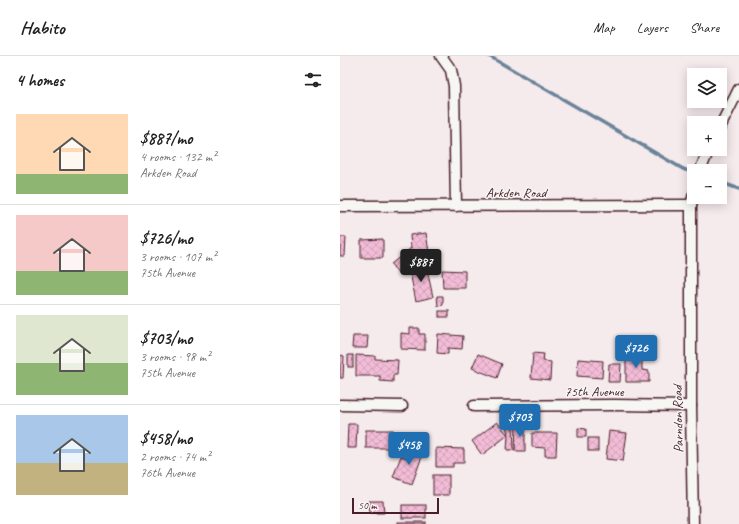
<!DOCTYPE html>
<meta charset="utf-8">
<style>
body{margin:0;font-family:Caveat,sans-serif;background:#f2f2f2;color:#222;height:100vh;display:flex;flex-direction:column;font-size:15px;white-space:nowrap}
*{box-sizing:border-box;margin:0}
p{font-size:13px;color:#767676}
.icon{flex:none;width:22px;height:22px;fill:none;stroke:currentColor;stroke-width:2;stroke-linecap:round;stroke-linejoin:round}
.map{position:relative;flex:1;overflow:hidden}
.details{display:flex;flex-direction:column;background:#fff;width:340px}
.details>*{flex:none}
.controls{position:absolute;left:347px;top:12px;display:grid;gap:8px}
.controls a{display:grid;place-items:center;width:40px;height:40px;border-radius:0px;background:#fff;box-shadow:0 2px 10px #0003;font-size:20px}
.scale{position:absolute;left:12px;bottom:10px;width:87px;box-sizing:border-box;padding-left:4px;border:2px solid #4a1f2b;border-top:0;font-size:11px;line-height:14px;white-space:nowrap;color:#4a1f2b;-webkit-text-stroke:3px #f6f6f2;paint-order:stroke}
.price{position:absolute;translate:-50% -34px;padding:0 9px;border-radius:4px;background:#1f6fb2;color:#fff;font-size:13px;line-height:26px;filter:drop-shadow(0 1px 2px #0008)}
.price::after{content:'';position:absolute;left:50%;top:24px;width:12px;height:9px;margin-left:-6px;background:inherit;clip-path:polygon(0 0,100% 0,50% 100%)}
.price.on{background:#222;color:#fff}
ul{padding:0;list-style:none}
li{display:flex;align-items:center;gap:12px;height:100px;padding:0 16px}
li+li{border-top:1px solid #e0e0e0}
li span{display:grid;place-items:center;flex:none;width:112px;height:80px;border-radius:0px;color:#555}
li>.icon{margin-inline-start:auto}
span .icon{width:48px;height:48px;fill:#fffc;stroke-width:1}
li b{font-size:17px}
h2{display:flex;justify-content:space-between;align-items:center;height:48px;padding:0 16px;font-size:17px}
header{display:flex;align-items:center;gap:24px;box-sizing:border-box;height:56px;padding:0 20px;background:#fff;border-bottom:1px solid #e0e0e0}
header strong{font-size:19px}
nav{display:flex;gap:22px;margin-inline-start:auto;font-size:14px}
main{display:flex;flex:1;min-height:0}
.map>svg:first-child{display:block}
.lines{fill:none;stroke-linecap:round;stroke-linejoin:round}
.stream{stroke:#6b8399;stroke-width:3.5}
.building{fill:url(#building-cross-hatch);stroke:#4a1f2b}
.minor-casing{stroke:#4a1f2b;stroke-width:13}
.minor{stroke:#f6f6f2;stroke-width:10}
.labels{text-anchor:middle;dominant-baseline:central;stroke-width:3;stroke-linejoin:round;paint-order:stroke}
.street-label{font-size:14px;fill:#4a1f2b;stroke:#f6f6f2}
</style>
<header>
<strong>Habito</strong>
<nav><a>Map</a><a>Layers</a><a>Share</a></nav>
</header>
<main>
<section class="details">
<h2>4 homes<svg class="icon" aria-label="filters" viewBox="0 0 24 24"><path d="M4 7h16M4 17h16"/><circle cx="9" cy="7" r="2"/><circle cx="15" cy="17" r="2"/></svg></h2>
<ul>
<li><span style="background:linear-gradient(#ffd9b3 75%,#8fb573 0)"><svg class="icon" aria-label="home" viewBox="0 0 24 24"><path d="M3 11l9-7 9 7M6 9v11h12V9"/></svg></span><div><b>$887/mo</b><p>4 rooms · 132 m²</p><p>Arkden Road</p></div></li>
<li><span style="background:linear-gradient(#f6c9c9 70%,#8fb573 0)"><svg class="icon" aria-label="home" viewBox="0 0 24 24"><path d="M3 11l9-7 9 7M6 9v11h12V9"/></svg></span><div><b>$726/mo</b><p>3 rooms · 107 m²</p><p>75th Avenue</p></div></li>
<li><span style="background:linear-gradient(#dfe7d0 60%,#8fb573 0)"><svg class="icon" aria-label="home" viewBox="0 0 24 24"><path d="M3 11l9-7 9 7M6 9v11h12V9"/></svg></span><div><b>$703/mo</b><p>3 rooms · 98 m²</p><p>75th Avenue</p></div></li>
<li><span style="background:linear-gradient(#a9c7e8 60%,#c2b280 0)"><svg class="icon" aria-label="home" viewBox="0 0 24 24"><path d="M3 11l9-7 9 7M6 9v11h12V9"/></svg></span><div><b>$458/mo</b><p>2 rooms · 74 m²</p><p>76th Avenue</p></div></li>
</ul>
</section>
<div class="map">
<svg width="399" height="468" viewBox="0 0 399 468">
<defs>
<pattern id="building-cross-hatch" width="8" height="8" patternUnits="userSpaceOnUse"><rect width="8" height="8" fill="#f2bcd6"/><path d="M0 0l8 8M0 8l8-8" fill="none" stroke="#d1a1b8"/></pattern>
</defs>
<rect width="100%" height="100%" fill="#f5eaec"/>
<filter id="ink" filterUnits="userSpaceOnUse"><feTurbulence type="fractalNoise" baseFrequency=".025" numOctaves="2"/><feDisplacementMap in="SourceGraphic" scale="8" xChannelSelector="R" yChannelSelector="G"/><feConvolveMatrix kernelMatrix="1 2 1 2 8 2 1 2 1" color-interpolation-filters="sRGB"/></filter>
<g filter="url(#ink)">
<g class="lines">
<!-- stream -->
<g class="stream">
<path d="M 149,0 L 343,113 L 354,117"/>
<path d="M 380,126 L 399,133"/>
</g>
</g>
<!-- building -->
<g class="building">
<path d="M 86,177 L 89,196 L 59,219 L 51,208 L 71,192 L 70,179 Z"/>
<path d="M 0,181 L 6,181 L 5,200 L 0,200 Z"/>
<path d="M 43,183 L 43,202 L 21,202 L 21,184 Z"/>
<path d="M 86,209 L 93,241 L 76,245 L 69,212 Z"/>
<path d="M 102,214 L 125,215 L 125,232 L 103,232 Z"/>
<path d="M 97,240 L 103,240 L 103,249 L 98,250 Z"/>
<rect x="99" y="255" width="10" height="6"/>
<path d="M 70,272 L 79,272 L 79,278 L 85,278 L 85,294 L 61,293 L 61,277 L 70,278 Z"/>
<path d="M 98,278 L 123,280 L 122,293 L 108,292 L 108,298 L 97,297 Z"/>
<path d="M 13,280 L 28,280 L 27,292 L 12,292 Z"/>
<path d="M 193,297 L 204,298 L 203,305 L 211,306 L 210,324 L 191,322 Z"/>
<path d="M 286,297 L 302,297 L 302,314 L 309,315 L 309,326 L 286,326 Z"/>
<path d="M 138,298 L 162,308 L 157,322 L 132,312 Z"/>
<path d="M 0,299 L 4,300 L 3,322 L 0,322 Z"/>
<rect x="8" y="299" width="5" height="12"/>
<path d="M 16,299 L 35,300 L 35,303 L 58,304 L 57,319 L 53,319 L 53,326 L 40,325 L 40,320 L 16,320 Z"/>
<path d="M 238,303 L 263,305 L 262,322 L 237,320 Z"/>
<path d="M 269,308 L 281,308 L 280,326 L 268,326 Z"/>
<path d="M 157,366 L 168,379 L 142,399 L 132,385 Z"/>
<path d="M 8,368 L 17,368 L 16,392 L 7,392 Z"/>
<path d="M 166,369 L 173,369 L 174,394 L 167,394 L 168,379 Z"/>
<path d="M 176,369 L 185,369 L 185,395 L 175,395 Z"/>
<path d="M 238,372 L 246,373 L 246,381 L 238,381 Z"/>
<rect x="26" y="374" width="27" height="18"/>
<path d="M 269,375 L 287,377 L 283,405 L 266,403 Z"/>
<path d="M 192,377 L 217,377 L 216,400 L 205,400 L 205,392 L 192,391 Z"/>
<rect x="248" y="382" width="10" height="13"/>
<path d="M 72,390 L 84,395 L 72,428 L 53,421 L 61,400 L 67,402 Z"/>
<path d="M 96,392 L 124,393 L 124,407 L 113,407 L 113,411 L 96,411 Z"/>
<rect x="93" y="419" width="16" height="20"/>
<path d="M 29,445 L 43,445 L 44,457 L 30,457 Z"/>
<rect x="62" y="449" width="24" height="13"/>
<rect x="58" y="466" width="28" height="2"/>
</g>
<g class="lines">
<defs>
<g id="minor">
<path d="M 101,0 L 111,14 L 114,30 L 116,150"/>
<path d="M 380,71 L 399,33"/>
<path d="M 360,115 L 369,93"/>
<path d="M 0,150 L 351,149"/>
<path d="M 0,349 L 62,350"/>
<path d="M 134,350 L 274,349 L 351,350"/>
<path d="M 353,468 L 351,350 L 351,149 L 354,138"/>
</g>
</defs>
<!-- minor casing -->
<use href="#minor" class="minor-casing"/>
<!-- minor -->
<use href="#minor" class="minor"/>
</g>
</g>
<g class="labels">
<!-- street labels -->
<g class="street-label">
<text x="176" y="136">Arkden Road</text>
<text x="254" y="335">75th Avenue</text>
<text transform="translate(338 363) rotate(-91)">Parndon Road</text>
</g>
</g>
</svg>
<div class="controls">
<a><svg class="icon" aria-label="layers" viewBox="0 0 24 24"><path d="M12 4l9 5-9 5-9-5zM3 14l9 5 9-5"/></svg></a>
<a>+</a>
<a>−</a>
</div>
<div class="scale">50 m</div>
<b class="price on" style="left:81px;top:227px">$887</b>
<b class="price" style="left:296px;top:313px">$726</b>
<b class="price" style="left:180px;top:382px">$703</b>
<b class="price" style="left:69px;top:410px">$458</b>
</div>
</main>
